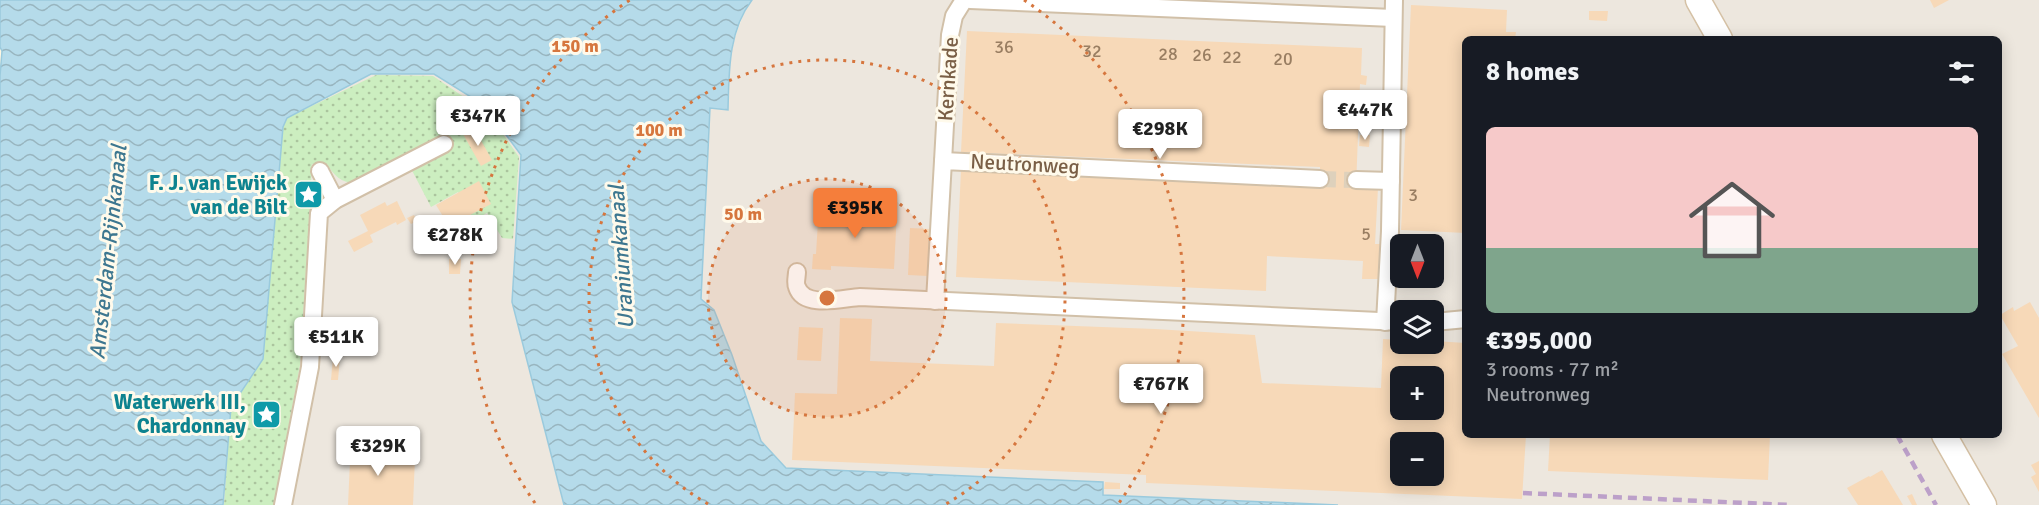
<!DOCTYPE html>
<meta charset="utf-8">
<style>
body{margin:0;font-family:Signika,sans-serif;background:#20242c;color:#f1f3f6;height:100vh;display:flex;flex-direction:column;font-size:22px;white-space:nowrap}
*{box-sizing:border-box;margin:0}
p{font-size:20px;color:#9ea1a6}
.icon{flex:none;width:33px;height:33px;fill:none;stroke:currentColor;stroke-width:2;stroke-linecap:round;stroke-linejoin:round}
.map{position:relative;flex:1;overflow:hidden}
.panel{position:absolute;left:1462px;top:36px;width:540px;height:402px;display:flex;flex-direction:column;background:#171b24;border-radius:9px;box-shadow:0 3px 15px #0003}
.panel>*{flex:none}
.needle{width:39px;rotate:180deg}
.fabs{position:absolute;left:1390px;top:234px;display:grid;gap:12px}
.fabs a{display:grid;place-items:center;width:54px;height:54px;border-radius:9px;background:#171b24;box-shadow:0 3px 15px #0003;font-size:30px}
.price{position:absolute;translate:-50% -51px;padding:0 14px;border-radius:6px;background:#fff;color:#222;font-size:20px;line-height:39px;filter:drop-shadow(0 2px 3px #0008)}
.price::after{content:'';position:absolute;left:50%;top:36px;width:18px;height:14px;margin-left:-9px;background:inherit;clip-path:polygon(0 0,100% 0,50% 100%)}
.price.selected{background:#f57e3b;color:#111}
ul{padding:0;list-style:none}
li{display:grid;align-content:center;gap:12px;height:318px;padding:0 24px}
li+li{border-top:2px solid #363941}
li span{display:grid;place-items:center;height:186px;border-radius:9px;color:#555}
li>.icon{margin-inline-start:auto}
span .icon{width:108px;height:108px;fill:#fffc;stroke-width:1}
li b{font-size:26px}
h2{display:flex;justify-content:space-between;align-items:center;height:72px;padding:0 24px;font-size:26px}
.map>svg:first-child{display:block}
.industrial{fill:#ede7de;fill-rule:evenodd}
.grass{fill:url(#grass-dots)}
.water{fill:url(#water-waves);stroke:#9acadd;stroke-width:1.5}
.building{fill:#f7d9b8;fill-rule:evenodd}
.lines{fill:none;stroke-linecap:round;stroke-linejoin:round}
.street-tunnel{stroke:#ded1bc;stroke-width:16;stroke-dasharray:16 8;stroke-linecap:butt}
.street-casing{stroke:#d1c0a8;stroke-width:20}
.secondary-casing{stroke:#d5c1a5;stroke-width:27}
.street{stroke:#fff;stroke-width:16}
.secondary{stroke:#fff;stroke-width:24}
.rail{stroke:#bca0c9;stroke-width:4.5;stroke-dasharray:9 6;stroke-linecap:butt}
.ring{fill:none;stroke:#d6763e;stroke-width:3;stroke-dasharray:3 6}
.labels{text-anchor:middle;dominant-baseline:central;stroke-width:6;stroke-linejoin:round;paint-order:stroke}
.number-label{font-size:18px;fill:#997e62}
.street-label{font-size:21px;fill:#7a5f46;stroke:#fffaeb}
.culture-label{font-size:21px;font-weight:bold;fill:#0d838f;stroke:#fffaeb;text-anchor:end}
.water-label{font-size:22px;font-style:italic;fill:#3d7790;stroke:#fffaeb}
.centre{fill:#d6763e;stroke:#fffaeb;stroke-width:3}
.ring-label{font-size:18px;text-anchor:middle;font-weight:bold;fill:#d6763e;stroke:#fffaeb;stroke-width:6;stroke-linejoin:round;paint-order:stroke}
</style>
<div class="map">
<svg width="2039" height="505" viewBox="0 0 2039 505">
<defs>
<pattern id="grass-dots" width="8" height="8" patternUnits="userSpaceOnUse" patternTransform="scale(1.5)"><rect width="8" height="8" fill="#cceec0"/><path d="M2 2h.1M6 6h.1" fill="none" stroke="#abc49e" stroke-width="1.8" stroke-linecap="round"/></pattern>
<pattern id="water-waves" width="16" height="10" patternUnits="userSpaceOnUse" patternTransform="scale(1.5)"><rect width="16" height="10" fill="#b5dbea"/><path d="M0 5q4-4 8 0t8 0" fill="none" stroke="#98b5bf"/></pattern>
</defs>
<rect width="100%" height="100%" fill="#fff7e3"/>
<!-- industrial -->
<g class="industrial">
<path d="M 752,0 L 2039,0 L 2039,505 L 1338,505 L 1103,495 L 1103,482 L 787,468 L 761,441 L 732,355 L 714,310 L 701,299 L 710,108 L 728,110 L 729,63 L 735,37 L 746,8 ZM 1466,39 L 2000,39 L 2000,435 L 1466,435 ZM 1401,244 L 1434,244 L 1434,278 L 1401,278 ZM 1401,310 L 1434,310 L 1434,344 L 1401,344 ZM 1401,376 L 1434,376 L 1434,410 L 1401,410 ZM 1401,442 L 1434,442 L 1434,476 L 1401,476 Z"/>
<path d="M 375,72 L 434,74 L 484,105 L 521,155 L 512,302 L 564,505 L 223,505 L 231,407 L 287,118 Z"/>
</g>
<!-- grass -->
<path class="grass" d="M 376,75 L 433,76 L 489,114 L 519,157 L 513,239 L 502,238 L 487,213 L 474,220 L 458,192 L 431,207 L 406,159 L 354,183 C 342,183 333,175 327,164 L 312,164 L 311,182 L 317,189 L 320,197 L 316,205 L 310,207 L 300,365 L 274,505 L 224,505 L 231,407 L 263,359 L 283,127 L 287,118 Z"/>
<!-- water -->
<path class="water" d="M 0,0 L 752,0 C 728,31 729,73 728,110 L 710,108 L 701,299 L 714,310 L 732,355 L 761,441 L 786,468 L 1103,482 L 1103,495 L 1338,505 L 564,505 L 512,302 L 521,155 L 484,105 L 434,74 L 371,74 L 287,118 L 283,127 L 263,359 L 231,407 L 223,505 L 0,505 L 0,76 L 2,51 L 0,47 Z"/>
<!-- building -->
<g class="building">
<path d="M 1930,0 L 1949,0 L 1934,8 Z"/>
<path d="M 1411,5 L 1507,10 L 1506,32 L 1516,32 L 1515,39 L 1466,39 L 1466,233 L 1401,230 Z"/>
<path d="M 1589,11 L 1608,11 L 1607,21 L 1589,20 Z"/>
<path d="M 967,31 L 1362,48 L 1361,75 L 1367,76 L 1366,85 L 1360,84 L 1356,187 L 1378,188 L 1375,244 L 1380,244 L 1378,279 L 1362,279 L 1363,261 L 1267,256 L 1266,291 L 956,277 L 961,170 L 1320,185 L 1320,167 L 961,152 Z"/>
<path d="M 474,128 L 492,160 L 481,166 L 463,134 Z"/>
<path d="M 1360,135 L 1370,135 L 1369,147 L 1359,146 Z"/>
<path d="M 479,181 L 491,204 L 449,226 L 436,205 Z"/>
<path d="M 397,201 L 406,220 L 397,225 L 396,222 L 370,235 L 373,242 L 354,252 L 348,241 L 368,231 L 360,215 L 385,202 L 387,206 Z"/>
<path d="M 815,205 L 833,206 L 833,210 L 897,212 L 894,269 L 831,266 L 831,270 L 812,269 L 813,254 L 816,254 L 818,221 L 814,220 Z"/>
<path d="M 414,215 L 417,221 L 411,224 L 407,218 Z"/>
<path d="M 910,228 L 930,229 L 928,276 L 908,275 Z"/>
<path d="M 449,259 L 461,259 L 460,274 L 449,274 Z"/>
<path d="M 2030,302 L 2039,318 L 2039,418 L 2002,354 L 2018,346 L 2000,315 L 2013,307 L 2014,311 Z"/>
<path d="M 840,318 L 872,319 L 870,361 L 994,366 L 996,323 L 1155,329 L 1255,335 L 1262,383 L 1381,388 L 1383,339 L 1401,340 L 1401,344 L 1434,344 L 1434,341 L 1466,343 L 1466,435 L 1526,435 L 1522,499 L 1146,483 L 1146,475 L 792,460 L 795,393 L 837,394 ZM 1401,376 L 1434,376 L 1434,410 L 1401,410 ZM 1401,442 L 1434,442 L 1434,476 L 1401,476 Z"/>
<path d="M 799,327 L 823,328 L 821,361 L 797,360 Z"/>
<path d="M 333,357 L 340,357 L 338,380 L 331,380 Z"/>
<path d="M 1550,435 L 1770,435 L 1768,480 L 1548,471 Z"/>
<path d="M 339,441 L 364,442 L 363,455 L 415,458 L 413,505 L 348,505 L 350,461 L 338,460 Z"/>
<path d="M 2039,461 L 2039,492 L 2031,477 L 2036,474 L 2031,465 Z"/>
<path d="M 1882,470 L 1903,505 L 1858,505 L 1847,488 L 1869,476 L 1870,477 Z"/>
<path d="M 1105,482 L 1120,483 L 1120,489 L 1104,489 Z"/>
<path d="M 1912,494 L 1917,505 L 1912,505 L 1907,496 Z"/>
</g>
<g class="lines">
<!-- street-tunnel -->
<path class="street-tunnel" d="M 1320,179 L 1356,180"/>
<defs>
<g id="street">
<path d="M 970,0 L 1393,18"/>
<path d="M 943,161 L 950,35 L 954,16 L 964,0"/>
<path d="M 320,171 L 335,200"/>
<path d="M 1356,180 L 1391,181"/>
<path d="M 797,272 C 797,276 795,283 797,287 C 804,309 843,298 860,297 L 1401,322"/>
<path d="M 935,301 L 943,161 L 1320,179"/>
<path d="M 1385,322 L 1390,231 L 1394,0"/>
<path d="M 1434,322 L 1466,319"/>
<path d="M 283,505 L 310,367 L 319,213 L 335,200 L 444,144"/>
</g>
<g id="secondary">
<path d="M 1698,0 L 1720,39"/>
<path d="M 1944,435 L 1984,505"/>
</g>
</defs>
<!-- street casing -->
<use href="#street" class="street-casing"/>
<!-- secondary casing -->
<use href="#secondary" class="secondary-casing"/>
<!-- street -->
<use href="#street" class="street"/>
<!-- secondary -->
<use href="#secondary" class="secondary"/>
<!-- rail -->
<g class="rail">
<path d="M 1897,435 L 1936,505"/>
<path d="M 1523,493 L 1791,505"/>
</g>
</g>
<!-- distance rings -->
<circle cx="827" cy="298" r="119" fill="#d6763e" fill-opacity=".12"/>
<g class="ring">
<circle cx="827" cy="298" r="119"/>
<path d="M708 504A238 238 0 1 1 946 504"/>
<path d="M535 503A357 357 0 0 1 630 0M1024 0A357 357 0 0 1 1119 503"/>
</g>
<!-- icons -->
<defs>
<symbol id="sight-square" viewBox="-11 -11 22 22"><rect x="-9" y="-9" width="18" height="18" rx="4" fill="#0f9aa8" stroke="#fffaeb"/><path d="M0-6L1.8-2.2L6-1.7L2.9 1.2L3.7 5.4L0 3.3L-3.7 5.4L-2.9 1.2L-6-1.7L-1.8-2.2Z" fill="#fff"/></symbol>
</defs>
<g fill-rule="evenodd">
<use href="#sight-square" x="292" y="178" width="33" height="33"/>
<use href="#sight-square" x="250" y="398" width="33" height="33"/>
</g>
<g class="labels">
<!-- number labels -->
<g class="number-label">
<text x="1004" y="47">36</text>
<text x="1092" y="51">32</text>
<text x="1168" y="54">28</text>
<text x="1202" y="55">26</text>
<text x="1232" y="57">22</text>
<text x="1283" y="59">20</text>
<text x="1413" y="195">3</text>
<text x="1366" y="234">5</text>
</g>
<!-- street labels -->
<g class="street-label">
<text transform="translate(948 79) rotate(-86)">Kernkade</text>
<text transform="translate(1025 164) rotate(3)">Neutronweg</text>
</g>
<!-- culture labels -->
<g class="culture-label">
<text x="287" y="183">F. J. van Ewijck<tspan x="287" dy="24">van de Bilt</tspan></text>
<text x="246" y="402">Waterwerk III,<tspan x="246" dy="24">Chardonnay</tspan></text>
</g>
<!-- water labels -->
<g class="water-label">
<text transform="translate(108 252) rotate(-84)">Amsterdam-Rijnkanaal</text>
<text transform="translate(621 257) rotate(-94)">Uraniumkanaal</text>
</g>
</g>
<circle cx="827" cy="298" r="9" class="centre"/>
<g class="ring-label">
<text x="575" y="52">150 m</text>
<text x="659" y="136">100 m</text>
<text x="743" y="220">50 m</text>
</g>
</svg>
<div class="fabs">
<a><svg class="needle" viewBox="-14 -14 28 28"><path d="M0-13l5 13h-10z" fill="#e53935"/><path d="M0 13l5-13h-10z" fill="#9ea1a6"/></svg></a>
<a><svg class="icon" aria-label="layers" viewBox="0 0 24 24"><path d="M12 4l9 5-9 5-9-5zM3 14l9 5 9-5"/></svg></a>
<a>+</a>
<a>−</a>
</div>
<b class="price" style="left:1365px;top:141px">€447K</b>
<b class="price" style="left:478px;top:147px">€347K</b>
<b class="price" style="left:1160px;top:160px">€298K</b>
<b class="price selected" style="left:855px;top:239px">€395K</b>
<b class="price" style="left:455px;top:266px">€278K</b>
<b class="price" style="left:336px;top:368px">€511K</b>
<b class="price" style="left:1161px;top:415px">€767K</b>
<b class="price" style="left:378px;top:477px">€329K</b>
<section class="panel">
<h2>8 homes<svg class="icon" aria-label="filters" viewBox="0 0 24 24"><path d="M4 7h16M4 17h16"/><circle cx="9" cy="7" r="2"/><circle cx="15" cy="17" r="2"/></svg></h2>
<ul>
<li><span style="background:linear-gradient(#f6c9c9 65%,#7fa58c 0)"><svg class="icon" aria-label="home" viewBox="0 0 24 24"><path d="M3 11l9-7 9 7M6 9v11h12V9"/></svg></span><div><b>€395,000</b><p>3 rooms · 77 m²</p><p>Neutronweg</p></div></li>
</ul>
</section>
</div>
